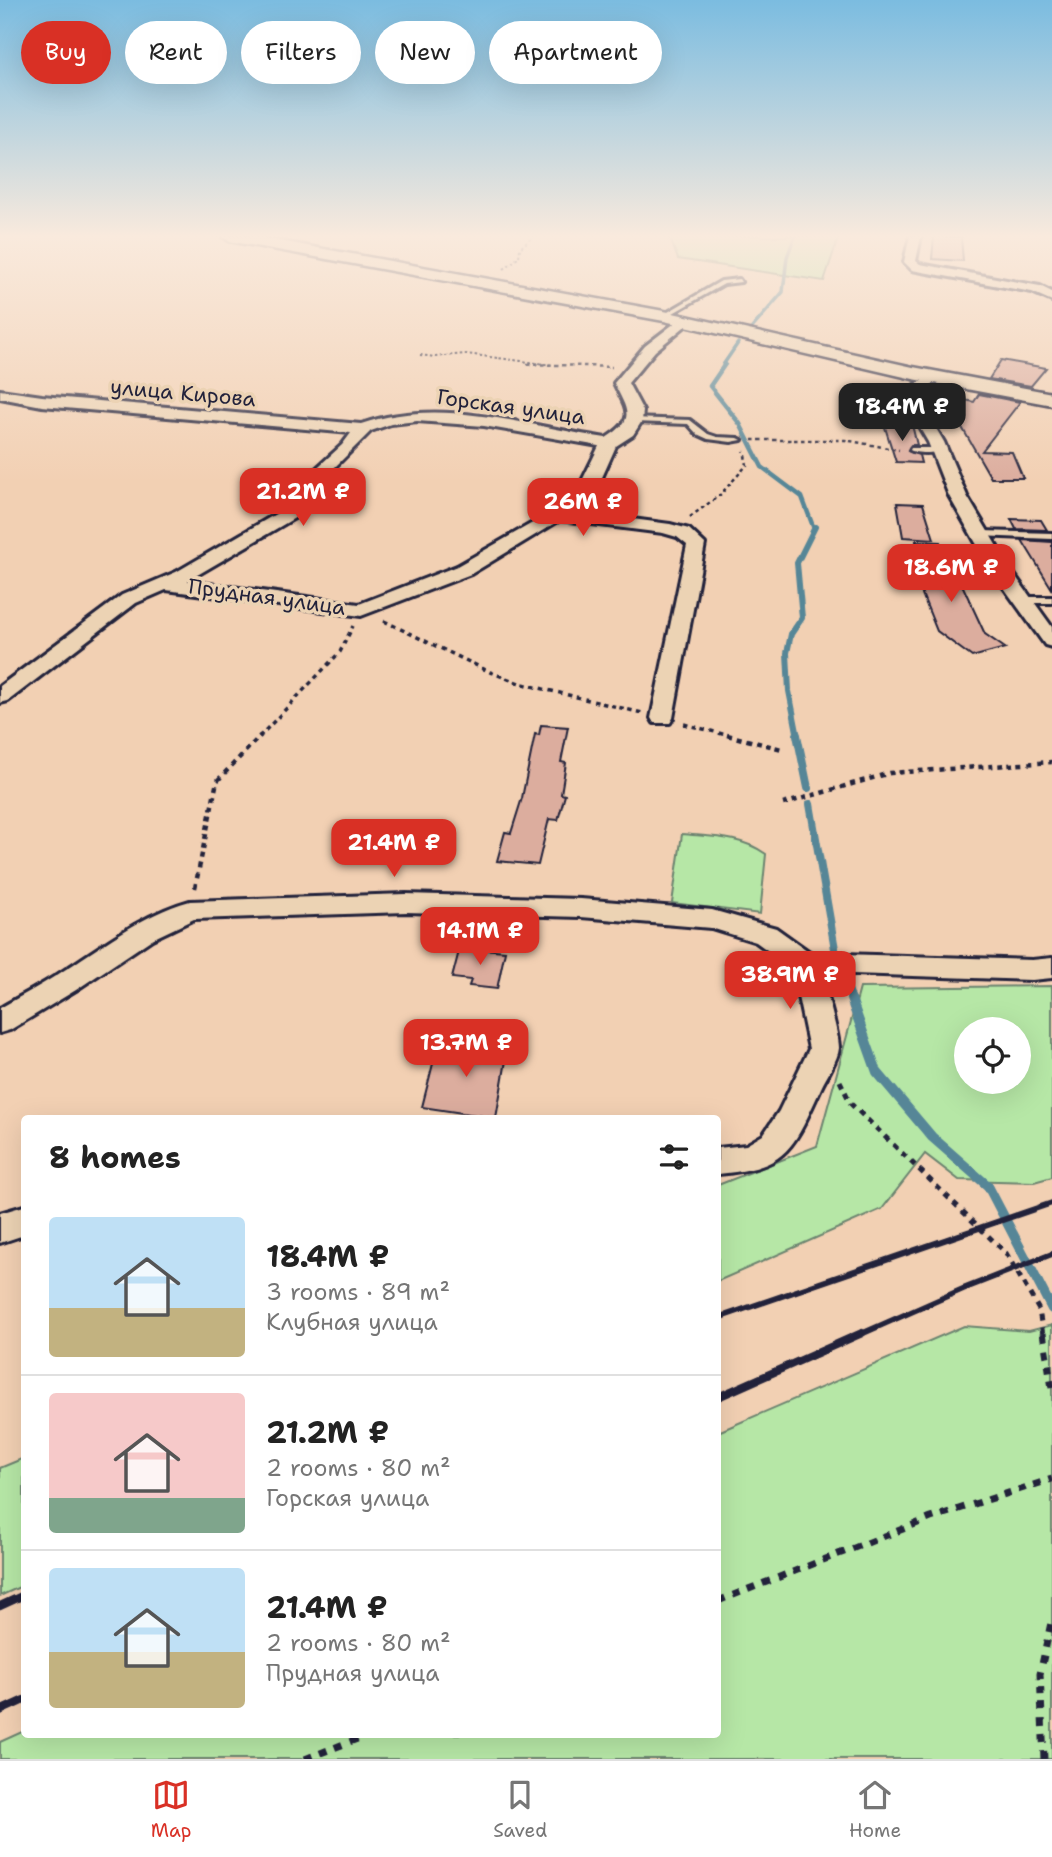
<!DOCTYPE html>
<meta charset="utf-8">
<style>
body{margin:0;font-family:"Shantell Sans",sans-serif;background:#f6f6f6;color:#222;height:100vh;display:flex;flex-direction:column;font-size:26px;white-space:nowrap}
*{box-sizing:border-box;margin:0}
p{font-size:23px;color:#767676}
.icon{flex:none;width:38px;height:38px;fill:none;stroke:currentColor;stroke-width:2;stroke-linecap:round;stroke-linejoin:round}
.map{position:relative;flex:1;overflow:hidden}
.details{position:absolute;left:21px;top:1115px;width:700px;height:623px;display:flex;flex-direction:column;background:#fff;border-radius:7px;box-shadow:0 7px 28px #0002}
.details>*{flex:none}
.banner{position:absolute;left:21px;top:21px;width:700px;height:63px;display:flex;gap:14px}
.buttons{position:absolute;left:954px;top:1017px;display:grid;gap:14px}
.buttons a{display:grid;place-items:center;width:77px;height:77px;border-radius:50%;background:#fff;box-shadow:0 7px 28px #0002;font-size:35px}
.price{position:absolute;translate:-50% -60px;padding:0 16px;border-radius:14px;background:#d93025;color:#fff;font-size:23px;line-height:46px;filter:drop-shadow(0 2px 4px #0008)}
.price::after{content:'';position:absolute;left:50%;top:42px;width:21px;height:16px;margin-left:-10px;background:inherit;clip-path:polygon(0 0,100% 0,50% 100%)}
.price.current{background:#222;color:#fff}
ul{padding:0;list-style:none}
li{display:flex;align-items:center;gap:21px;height:175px;padding:0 28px}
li+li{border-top:2px solid #e0e0e0}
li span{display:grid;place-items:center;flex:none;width:196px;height:140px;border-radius:7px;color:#555}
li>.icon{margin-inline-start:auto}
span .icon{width:84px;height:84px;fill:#fffc;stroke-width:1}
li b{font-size:30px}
h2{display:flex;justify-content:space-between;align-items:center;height:84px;padding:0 28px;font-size:30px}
.pill{padding:0 24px;border-radius:32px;background:#fff;box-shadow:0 7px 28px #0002;font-size:24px;line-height:63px}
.pill.current{background:#d93025;color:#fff}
.tab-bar{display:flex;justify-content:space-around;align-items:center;height:98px;border-top:2px solid #e0e0e0;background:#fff;font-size:19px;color:#767676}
.tab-bar a{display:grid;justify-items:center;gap:4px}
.tab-bar .current{color:#d93025}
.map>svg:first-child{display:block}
.green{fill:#b6e7a6;stroke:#6c8470;stroke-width:2;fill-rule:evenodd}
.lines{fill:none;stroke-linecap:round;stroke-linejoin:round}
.stream-far4{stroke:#568697;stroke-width:3.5}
.stream-far3{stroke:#568697;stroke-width:4.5}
.stream-far2{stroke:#568697;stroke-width:6}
.stream-far1{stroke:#568697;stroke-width:8}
.stream{stroke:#568697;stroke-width:10}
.building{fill:#dcad9e;stroke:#22223b;stroke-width:2}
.lane-casing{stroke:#22223b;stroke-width:6}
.street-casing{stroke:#22223b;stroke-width:6}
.secondary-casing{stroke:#22223b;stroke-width:5}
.path-far5{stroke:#22223b;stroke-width:2;stroke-dasharray:2.5 2.5;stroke-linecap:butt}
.path-far4{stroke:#22223b;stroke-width:2.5;stroke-dasharray:3.5 3.5;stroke-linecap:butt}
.path-far3{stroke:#22223b;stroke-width:3.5;stroke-dasharray:4.5 4.5;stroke-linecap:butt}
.path-far2{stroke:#22223b;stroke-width:4.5;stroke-dasharray:5 5;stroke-linecap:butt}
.path-far1{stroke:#22223b;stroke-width:5;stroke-dasharray:6 6;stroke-linecap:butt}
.path{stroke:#22223b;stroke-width:7;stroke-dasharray:8 8;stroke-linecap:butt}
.lane{fill:#ecd3b4;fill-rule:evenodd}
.street{fill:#ecd3b4;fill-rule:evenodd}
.secondary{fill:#ecd3b4;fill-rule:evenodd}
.rail-far1{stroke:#22223b;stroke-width:6}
.rail{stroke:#22223b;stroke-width:8}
.labels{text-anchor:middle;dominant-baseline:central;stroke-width:7;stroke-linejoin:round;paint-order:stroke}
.far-street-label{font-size:21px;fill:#22223b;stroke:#ecd3b4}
</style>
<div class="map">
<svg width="1052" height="1759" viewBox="0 0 1052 1759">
<rect width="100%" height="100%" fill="#f2d0b3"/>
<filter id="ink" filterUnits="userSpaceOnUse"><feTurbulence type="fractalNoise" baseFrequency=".0143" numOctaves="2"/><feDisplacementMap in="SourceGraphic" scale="14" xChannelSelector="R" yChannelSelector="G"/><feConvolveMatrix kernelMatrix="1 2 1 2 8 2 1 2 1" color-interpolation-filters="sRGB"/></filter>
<g filter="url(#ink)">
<!-- green -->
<g class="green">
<path d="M 669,236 L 839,236 L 824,281 L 678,259 Z"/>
<path d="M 682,834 C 711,837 741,836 766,854 L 760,914 L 672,903 Z"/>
<path d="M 1052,986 L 1052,1177 L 1034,1182 L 959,1180 L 925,1154 L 882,1209 L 718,1281 L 718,1185 L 817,1146 L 860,988 ZM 966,1029 L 1018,1029 L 1018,1082 L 966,1082 Z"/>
<path d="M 1052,1325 L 1052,1759 L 0,1759 L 0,1742 L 24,1731 L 24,1734 L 718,1734 L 718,1432 L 964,1326 L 1029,1331 Z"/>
<path d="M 24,1458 L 24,1585 L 0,1596 L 0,1468 Z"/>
</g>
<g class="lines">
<!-- stream-far4 -->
<g class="stream-far4">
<path d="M 752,328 L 783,292 L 787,257 L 795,236"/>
<path d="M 723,365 L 738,343"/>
</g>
<!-- stream-far3 -->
<path class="stream-far3" d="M 725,364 L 710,386 L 740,424 L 762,467 L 802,497 L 814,529"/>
<!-- stream-far2 -->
<path class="stream-far2" d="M 798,737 L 789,691 L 787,653 L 791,634 L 802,618 L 797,563 L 815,527"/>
<!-- stream-far1 -->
<g class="stream-far1">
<path d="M 797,735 L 808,788"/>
<path d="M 810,804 L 835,949"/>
<path d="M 845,981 L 852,1000"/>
</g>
<!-- stream -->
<path class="stream" d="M 851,999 L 877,1072 L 932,1137 L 988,1186 L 1052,1309"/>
</g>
<!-- building -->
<g class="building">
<path d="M 934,236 L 961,237 L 963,261 L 932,259 Z"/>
<path d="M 1001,360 L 1046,368 L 1031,386 L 989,379 Z"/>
<path d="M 979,394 L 1020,402 L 982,451 L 1012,452 L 1023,478 L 991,478 L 944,396 L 974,402 Z"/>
<path d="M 884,424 L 912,425 L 917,445 L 911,445 L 908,451 L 919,455 L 921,463 L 896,462 Z"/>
<path d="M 897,503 L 923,504 L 934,539 L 903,537 Z"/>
<path d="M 1011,519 L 1041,520 L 1047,530 L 1016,529 Z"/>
<path d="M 1022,540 L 1052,542 L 1052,589 Z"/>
<path d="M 916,541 L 940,542 L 946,577 L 959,578 L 985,634 L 1005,648 L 972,657 L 937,631 L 918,584 L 922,584 Z"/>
<path d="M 541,725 L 568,727 L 561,762 L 566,763 L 561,794 L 565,795 L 558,820 L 549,819 L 538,865 L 497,861 L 505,832 L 511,833 L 522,798 L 535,734 L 539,735 Z"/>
<path d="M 472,948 L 505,951 L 497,989 L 469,986 L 471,980 L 452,978 L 459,951 L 471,952 Z"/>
<path d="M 439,1040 L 508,1049 L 496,1118 L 422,1107 Z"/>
</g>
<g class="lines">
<defs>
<g id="lane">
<path d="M 739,279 L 741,282 L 724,284 L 666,317 L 661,316 L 721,281 Z"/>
<path d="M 631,418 L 690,420 L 708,434 L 717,437 L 738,438 L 742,440 L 731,442 L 708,439 L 697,434 L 688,424 L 634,422 L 630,420 Z"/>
<path d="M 911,448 L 938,448 L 942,450 C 935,454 917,454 910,450 Z"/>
<path d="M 982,531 L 1052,533 L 1052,539 L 979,536 L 978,534 Z"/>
<path d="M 1052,597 L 1052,603 L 1022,603 L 1017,600 L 1022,597 Z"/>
</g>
<g id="street">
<path d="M 910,236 L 921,236 L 916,261 L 920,264 L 1040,286 L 1052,292 L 1052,301 L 1032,292 L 912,270 L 904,262 Z"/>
<path d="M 684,316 L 691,320 L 689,323 L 655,351 L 628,383 L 643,411 L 642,421 L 633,435 L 616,446 L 600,482 L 590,497 L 572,511 L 670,524 L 689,529 L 705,544 L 673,718 L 670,723 L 654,723 L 651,718 L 687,545 L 677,537 L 663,533 L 560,520 L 471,574 L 361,616 L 166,590 L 136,603 L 8,701 L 0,703 L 0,686 L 122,595 L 176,572 L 286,508 L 309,475 L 342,445 L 351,433 L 42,406 L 0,398 L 0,390 L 42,396 L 361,424 C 440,396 527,426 606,438 C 637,419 627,410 614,383 L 645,346 ZM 417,421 L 484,426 L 599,446 L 578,489 L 536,521 L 457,566 L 359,604 L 187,581 L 298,516 L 320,482 L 371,431 L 391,424 Z"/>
<path d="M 932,374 L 939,378 L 920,395 L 920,401 L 944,442 L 967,496 L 1011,570 L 1052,627 L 1052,647 L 1045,645 L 992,571 L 949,496 L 928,442 L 904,401 L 908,390 Z"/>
<path d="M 406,894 L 581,899 L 712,910 L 776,928 L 811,953 L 1032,960 L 1052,958 L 1052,978 L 1032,980 L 822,973 C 825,990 839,1033 839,1048 C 838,1060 826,1077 821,1088 C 793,1148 789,1168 718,1174 L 718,1148 L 746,1145 L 763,1135 L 779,1111 L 809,1049 L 792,968 L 756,942 L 711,928 L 581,917 L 406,912 L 194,919 L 152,939 L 76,990 L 10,1030 L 0,1033 L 0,1008 C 19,997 38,987 57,975 C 100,948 140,915 190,901 Z"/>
<path d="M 24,1206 L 24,1235 L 0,1243 L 0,1213 Z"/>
</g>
<path id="secondary" d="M 221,236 L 253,236 L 664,311 L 913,367 L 1052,393 L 1052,405 L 913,379 L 664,321 L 229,241 Z"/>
</defs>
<!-- lane casing -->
<use href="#lane" class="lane-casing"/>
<!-- street casing -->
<use href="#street" class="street-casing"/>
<!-- secondary casing -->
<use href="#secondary" class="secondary-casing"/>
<!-- path-far5 -->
<g class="path-far5">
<path d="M 504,269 L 519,257 L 520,248 L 534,236"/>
<path d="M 420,355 L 435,357 L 466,354 L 553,365"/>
</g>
<!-- path-far4 -->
<g class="path-far4">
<path d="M 527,364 L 612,367"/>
<path d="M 752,440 L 845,440 L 899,450"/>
<path d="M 690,517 L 720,495 L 747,465 L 744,451"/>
</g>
<!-- path-far3 -->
<g class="path-far3">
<path d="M 384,621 L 490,672 L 519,683 L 642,713"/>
<path d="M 684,724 L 734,737"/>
<path d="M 259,737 L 340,652 L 353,626"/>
</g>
<!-- path-far2 -->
<g class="path-far2">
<path d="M 727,735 L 782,749"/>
<path d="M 783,804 L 890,773 L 1052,762"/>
<path d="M 195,888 L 217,781 L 261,735"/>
</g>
<!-- path-far1 -->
<path class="path-far1" d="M 840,1081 L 851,1104 L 1006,1253 L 1039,1310 L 1043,1335"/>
<!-- path -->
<g class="path">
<path d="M 1043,1333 L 1052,1388"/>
<path d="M 718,1601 L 931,1518 L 1052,1479"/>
<path d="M 305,1759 L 370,1734"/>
<path d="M 1044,1759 L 1040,1674 L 1052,1618"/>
</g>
<!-- lane -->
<use href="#lane" class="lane"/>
<!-- street -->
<use href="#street" class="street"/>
<!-- secondary -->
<use href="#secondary" class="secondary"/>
<!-- rail-far1 -->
<g class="rail-far1">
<path d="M 718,1318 L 1052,1203"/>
<path d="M 859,1335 L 963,1289 L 1052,1254"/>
</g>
<!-- rail -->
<g class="rail">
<path d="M 718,1397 L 862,1333"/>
<path d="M 0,1606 L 24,1595"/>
<path d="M 0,1711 L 24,1700"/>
</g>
</g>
</g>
<!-- sky -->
<linearGradient id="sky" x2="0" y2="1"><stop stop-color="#7bbce0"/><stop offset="0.49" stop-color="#f9eadd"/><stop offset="1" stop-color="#f9eadd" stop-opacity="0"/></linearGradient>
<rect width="1052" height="482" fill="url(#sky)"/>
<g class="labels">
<!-- far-street labels -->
<g class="far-street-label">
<text transform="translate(183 393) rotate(5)">улица Кирова</text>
<text transform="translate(511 407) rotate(8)">Горская улица</text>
<text transform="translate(267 597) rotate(8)">Прудная улица</text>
</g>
</g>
</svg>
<div class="buttons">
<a><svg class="icon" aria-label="locate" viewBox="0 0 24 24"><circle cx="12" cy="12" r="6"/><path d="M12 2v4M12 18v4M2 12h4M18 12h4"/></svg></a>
</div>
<b class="price current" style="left:902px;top:443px">18.4M ₽</b>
<b class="price" style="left:303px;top:528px">21.2M ₽</b>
<b class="price" style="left:583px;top:538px">26M ₽</b>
<b class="price" style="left:951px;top:604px">18.6M ₽</b>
<b class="price" style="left:394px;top:879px">21.4M ₽</b>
<b class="price" style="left:480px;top:967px">14.1M ₽</b>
<b class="price" style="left:790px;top:1011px">38.9M ₽</b>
<b class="price" style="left:466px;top:1079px">13.7M ₽</b>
<div class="banner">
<a class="pill current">Buy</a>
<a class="pill">Rent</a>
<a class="pill">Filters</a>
<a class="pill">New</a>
<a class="pill">Apartment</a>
</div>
<section class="details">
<h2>8 homes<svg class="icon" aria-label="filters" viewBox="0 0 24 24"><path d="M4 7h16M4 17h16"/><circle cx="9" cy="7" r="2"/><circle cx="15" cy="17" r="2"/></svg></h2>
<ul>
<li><span style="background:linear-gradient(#bfe0f5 65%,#c2b280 0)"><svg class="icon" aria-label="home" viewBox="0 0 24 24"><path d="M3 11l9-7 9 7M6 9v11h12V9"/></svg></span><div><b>18.4M ₽</b><p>3 rooms · 89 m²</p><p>Клубная улица</p></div></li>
<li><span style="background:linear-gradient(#f6c9c9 75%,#7fa58c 0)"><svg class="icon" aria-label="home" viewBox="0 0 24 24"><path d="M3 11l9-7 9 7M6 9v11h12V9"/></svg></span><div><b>21.2M ₽</b><p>2 rooms · 80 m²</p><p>Горская улица</p></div></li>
<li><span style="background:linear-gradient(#bfe0f5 60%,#c2b280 0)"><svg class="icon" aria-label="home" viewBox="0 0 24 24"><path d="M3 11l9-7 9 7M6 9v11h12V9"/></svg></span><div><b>21.4M ₽</b><p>2 rooms · 80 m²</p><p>Прудная улица</p></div></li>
</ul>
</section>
</div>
<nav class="tab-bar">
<a class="current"><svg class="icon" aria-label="map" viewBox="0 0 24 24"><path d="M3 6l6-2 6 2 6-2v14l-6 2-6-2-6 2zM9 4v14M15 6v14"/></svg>Map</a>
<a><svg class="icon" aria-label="saved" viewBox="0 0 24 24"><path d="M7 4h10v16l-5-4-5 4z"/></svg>Saved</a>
<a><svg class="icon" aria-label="home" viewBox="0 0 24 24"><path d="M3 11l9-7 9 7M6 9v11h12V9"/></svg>Home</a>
</nav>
